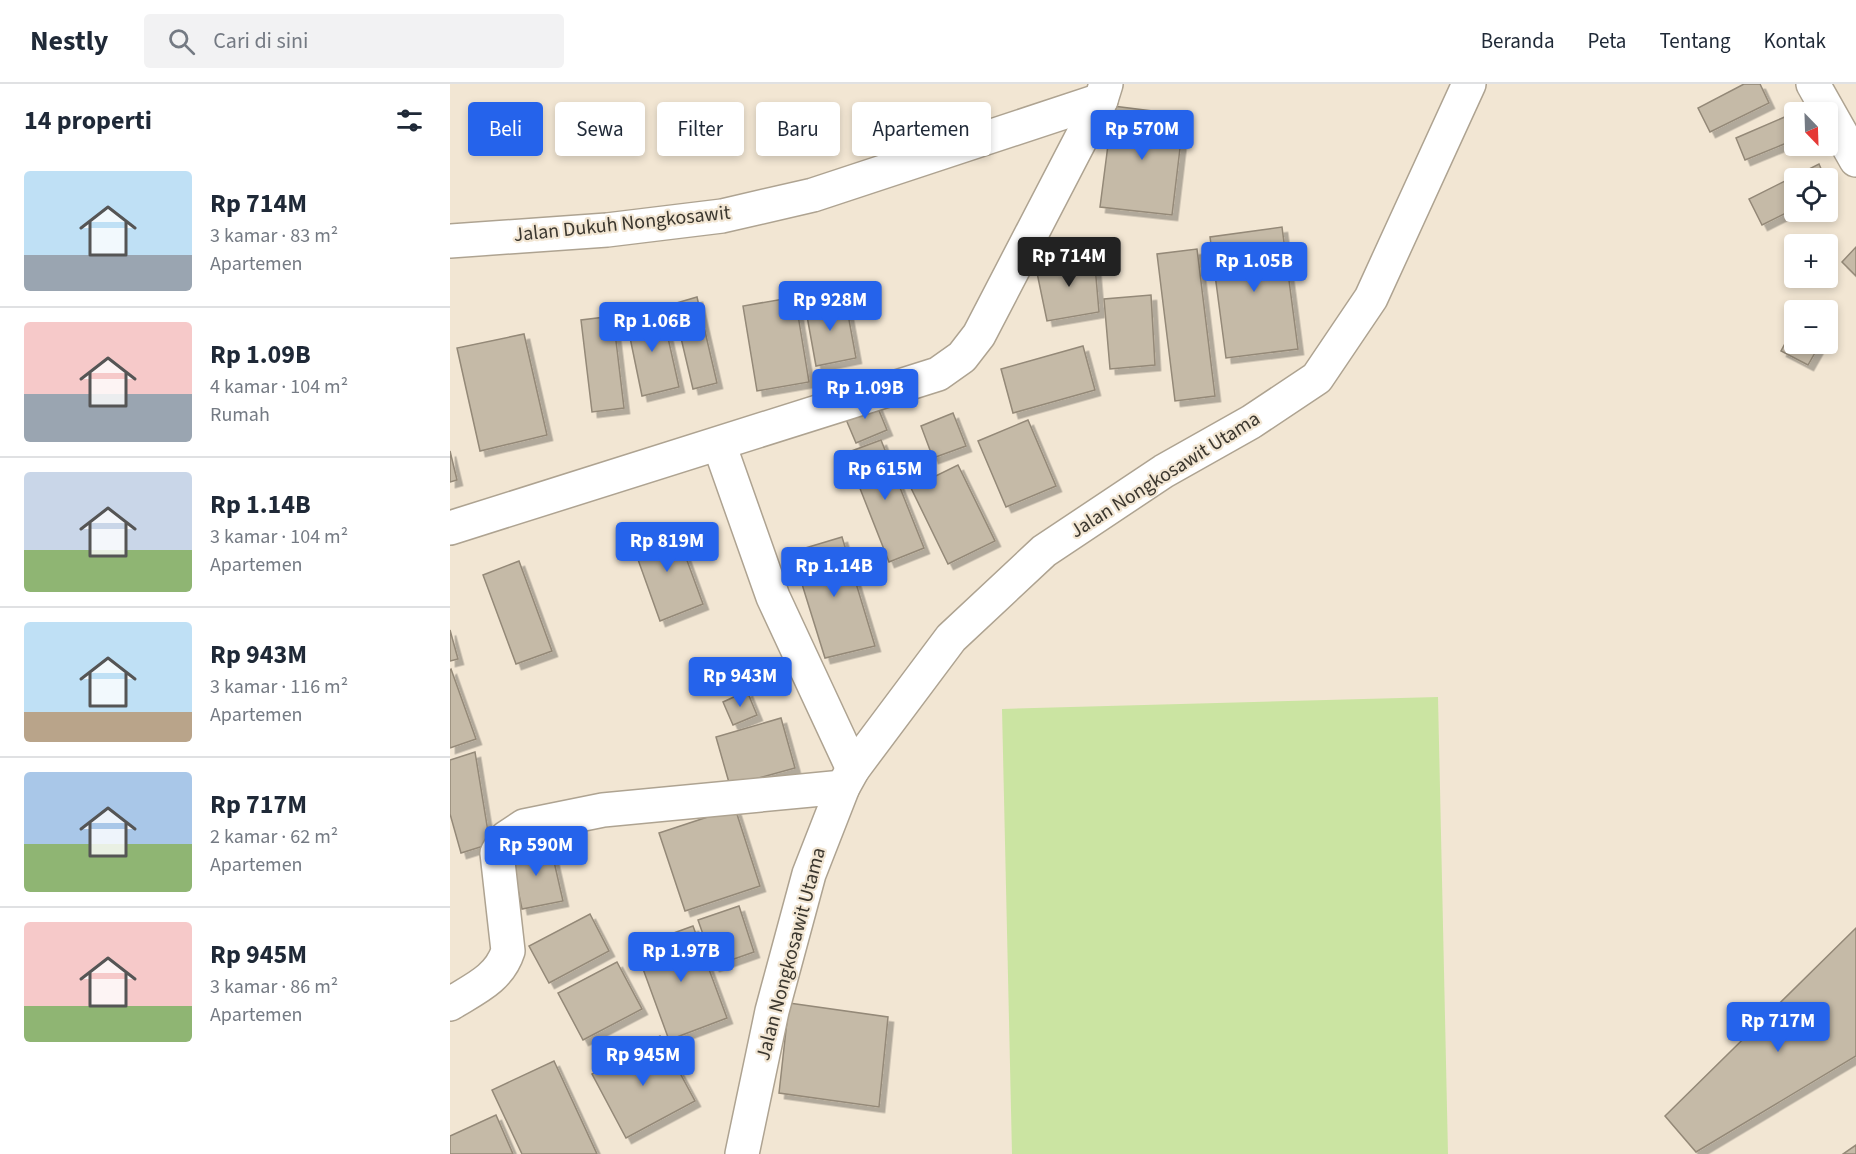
<!DOCTYPE html>
<html lang="id">
<meta charset="utf-8">
<style>
body{margin:0;font-family:"Source Sans 3",sans-serif;background:#f2f2f3;color:#1f2937;height:100vh;display:flex;flex-direction:column;font-size:22px;white-space:nowrap}
*{box-sizing:border-box;margin:0}
p{font-size:20px;color:#747a83}
.icon{flex:none;width:33px;height:33px;fill:none;stroke:currentColor;stroke-width:2;stroke-linecap:round;stroke-linejoin:round}
.map{position:relative;flex:1;overflow:hidden}
.drawer{display:flex;flex-direction:column;background:#fff;width:450px}
.drawer>*{flex:none}
.guide{position:absolute;left:18px;top:18px;width:570px;height:54px;display:flex;gap:12px}
.needle{width:39px;rotate:157deg}
.tools{position:absolute;left:1334px;top:18px;display:grid;gap:12px}
.tools a{display:grid;place-items:center;width:54px;height:54px;border-radius:6px;background:#fff;box-shadow:0 3px 9px #0003;font-size:30px}
.price{position:absolute;translate:-50% -51px;padding:0 14px;border-radius:6px;background:#2563eb;color:#fff;font-size:20px;line-height:39px;filter:drop-shadow(0 2px 3px #0008)}
.price::after{content:'';position:absolute;left:50%;top:36px;width:18px;height:14px;margin-left:-9px;background:inherit;clip-path:polygon(0 0,100% 0,50% 100%)}
.price.on{background:#222;color:#fff}
ul{padding:0;list-style:none}
li{display:flex;align-items:center;gap:18px;height:150px;padding:0 24px}
li+li{border-top:2px solid #e0e1e3}
li span{display:grid;place-items:center;flex:none;width:168px;height:120px;border-radius:6px;color:#555}
li>.icon{margin-inline-start:auto}
span .icon{width:72px;height:72px;fill:#fffc;stroke-width:1}
li b{font-size:26px}
h2{display:flex;justify-content:space-between;align-items:center;height:72px;padding:0 24px;font-size:26px}
.pill{padding:0 21px;border-radius:6px;background:#fff;box-shadow:0 3px 9px #0003;font-size:21px;line-height:54px}
.pill.on{background:#2563eb;color:#fff}
header{display:flex;align-items:center;gap:36px;box-sizing:border-box;height:84px;padding:0 30px;background:#fff;border-bottom:2px solid #e0e1e3}
header strong{font-size:28px}
nav{display:flex;gap:33px;margin-inline-start:auto;font-size:21px}
.search{width:420px;height:54px;background:#f2f2f3;display:flex;align-items:center;gap:15px;box-sizing:border-box;padding:0 21px;border-radius:6px;color:#747a83;font-size:22px}
main{display:flex;flex:1;min-height:0}
.map>svg:first-child{display:block}
.green{fill:#cbe4a2}
.building{fill:#c5baa7;stroke:#948978;stroke-width:1.5;filter:url(#shadow)}
.lines{fill:none;stroke-linecap:round;stroke-linejoin:round}
.minor-casing{stroke:#aea391;stroke-width:36}
.minor{stroke:#fff;stroke-width:33}
.labels{text-anchor:middle;dominant-baseline:central;stroke-width:4.5;stroke-linejoin:round;paint-order:stroke}
.street-label{font-size:20px;fill:#3b372f;stroke:#f2e6d3}
</style>
<header>
<strong>Nestly</strong>
<div class="search"><svg class="icon" aria-label="search" viewBox="0 0 24 24"><circle cx="10" cy="10" r="6"/><path d="M15 15l6 6"/></svg>Cari di sini</div>
<nav><a>Beranda</a><a>Peta</a><a>Tentang</a><a>Kontak</a></nav>
</header>
<main>
<section class="drawer">
<h2>14 properti<svg class="icon" aria-label="filters" viewBox="0 0 24 24"><path d="M4 7h16M4 17h16"/><circle cx="9" cy="7" r="2"/><circle cx="15" cy="17" r="2"/></svg></h2>
<ul>
<li><span style="background:linear-gradient(#bfe0f5 70%,#9aa5b1 0)"><svg class="icon" aria-label="home" viewBox="0 0 24 24"><path d="M3 11l9-7 9 7M6 9v11h12V9"/></svg></span><div><b>Rp 714M</b><p>3 kamar · 83 m²</p><p>Apartemen</p></div></li>
<li><span style="background:linear-gradient(#f6c9c9 60%,#9aa5b1 0)"><svg class="icon" aria-label="home" viewBox="0 0 24 24"><path d="M3 11l9-7 9 7M6 9v11h12V9"/></svg></span><div><b>Rp 1.09B</b><p>4 kamar · 104 m²</p><p>Rumah</p></div></li>
<li><span style="background:linear-gradient(#c9d6e8 65%,#8fb573 0)"><svg class="icon" aria-label="home" viewBox="0 0 24 24"><path d="M3 11l9-7 9 7M6 9v11h12V9"/></svg></span><div><b>Rp 1.14B</b><p>3 kamar · 104 m²</p><p>Apartemen</p></div></li>
<li><span style="background:linear-gradient(#bfe0f5 75%,#b9a48a 0)"><svg class="icon" aria-label="home" viewBox="0 0 24 24"><path d="M3 11l9-7 9 7M6 9v11h12V9"/></svg></span><div><b>Rp 943M</b><p>3 kamar · 116 m²</p><p>Apartemen</p></div></li>
<li><span style="background:linear-gradient(#a9c7e8 60%,#8fb573 0)"><svg class="icon" aria-label="home" viewBox="0 0 24 24"><path d="M3 11l9-7 9 7M6 9v11h12V9"/></svg></span><div><b>Rp 717M</b><p>2 kamar · 62 m²</p><p>Apartemen</p></div></li>
<li><span style="background:linear-gradient(#f6c9c9 70%,#8fb573 0)"><svg class="icon" aria-label="home" viewBox="0 0 24 24"><path d="M3 11l9-7 9 7M6 9v11h12V9"/></svg></span><div><b>Rp 945M</b><p>3 kamar · 86 m²</p><p>Apartemen</p></div></li>
</ul>
</section>
<div class="map">
<svg width="1406" height="1070" viewBox="0 0 1406 1070">
<defs>
<filter id="shadow"><feDropShadow dx="5.5" dy="5.5" stdDeviation="0" flood-color="#0004"/></filter>
</defs>
<rect width="100%" height="100%" fill="#f2e6d3"/>
<!-- green -->
<path class="green" d="M 988,613 L 998,1070 L 562,1070 L 552,625 Z"/>
<!-- building -->
<g class="building">
<path d="M 1294,0 L 1310,0 L 1319,19 L 1260,48 L 1248,24 Z"/>
<path d="M 663,22 L 734,31 L 722,131 L 650,123 Z"/>
<path d="M 1344,29 L 1344,56 L 1295,76 L 1286,54 Z"/>
<path d="M 1369,80 L 1375,94 L 1344,94 L 1344,125 L 1312,141 L 1299,115 Z"/>
<path d="M 832,143 L 848,265 L 776,274 L 760,153 Z"/>
<path d="M 1406,163 L 1406,192 L 1392,178 Z"/>
<path d="M 747,165 L 765,312 L 725,317 L 707,170 Z"/>
<path d="M 644,170 L 649,228 L 597,237 L 586,184 Z"/>
<path d="M 701,211 L 705,281 L 660,285 L 654,215 Z"/>
<path d="M 247,213 L 267,299 L 243,305 L 223,220 Z"/>
<path d="M 345,213 L 359,298 L 307,307 L 293,222 Z"/>
<path d="M 395,214 L 406,274 L 366,282 L 355,221 Z"/>
<path d="M 212,227 L 229,303 L 192,312 L 176,234 Z"/>
<path d="M 163,232 L 174,324 L 142,328 L 131,236 Z"/>
<path d="M 1344,243 L 1344,260 L 1370,260 L 1358,281 L 1331,267 Z"/>
<path d="M 74,250 L 97,351 L 30,367 L 7,264 Z"/>
<path d="M 633,262 L 645,306 L 563,329 L 551,285 Z"/>
<path d="M 423,312 L 437,346 L 406,359 L 392,326 Z"/>
<path d="M 503,329 L 516,362 L 483,374 L 471,342 Z"/>
<path d="M 578,336 L 606,402 L 556,423 L 528,357 Z"/>
<path d="M 431,356 L 474,464 L 439,478 L 396,369 Z"/>
<path d="M 0,367 L 7,396 L 0,398 Z"/>
<path d="M 508,381 L 545,457 L 498,480 L 461,404 Z"/>
<path d="M 224,441 L 253,520 L 210,537 L 181,456 Z"/>
<path d="M 392,453 L 425,562 L 375,574 L 342,468 Z"/>
<path d="M 69,477 L 102,567 L 66,580 L 33,491 Z"/>
<path d="M 0,546 L 8,575 L 0,577 Z"/>
<path d="M 1,585 L 26,655 L 0,664 L 0,586 Z"/>
<path d="M 297,607 L 307,631 L 283,641 L 273,618 Z"/>
<path d="M 331,634 L 345,684 L 280,702 L 266,653 Z"/>
<path d="M 25,668 L 40,760 L 11,769 L 0,730 L 0,676 Z"/>
<path d="M 285,724 L 310,802 L 235,827 L 209,749 Z"/>
<path d="M 100,760 L 113,817 L 72,825 L 60,768 Z"/>
<path d="M 289,822 L 304,868 L 264,882 L 248,836 Z"/>
<path d="M 140,830 L 159,867 L 99,899 L 79,862 Z"/>
<path d="M 243,842 L 277,934 L 219,956 L 185,863 Z"/>
<path d="M 1406,844 L 1406,972 L 1246,1068 L 1215,1032 Z"/>
<path d="M 167,878 L 192,925 L 133,956 L 108,909 Z"/>
<path d="M 339,919 L 438,933 L 429,1023 L 329,1009 Z"/>
<path d="M 210,952 L 245,1017 L 176,1054 L 142,990 Z"/>
<path d="M 104,977 L 147,1070 L 72,1070 L 42,1006 Z"/>
<path d="M 46,1031 L 63,1070 L 0,1070 L 0,1052 Z"/>
<path d="M 1406,1061 L 1406,1070 L 1393,1070 Z"/>
</g>
<g class="lines">
<defs>
<g id="minor">
<path d="M 1363,0 L 1406,76"/>
<path d="M 0,157 L 157,146 L 272,132 L 363,111 L 651,16"/>
<path d="M 269,360 L 323,513 L 403,685"/>
<path d="M 0,444 L 488,290 L 512,273 L 529,251 L 651,16 L 656,0"/>
<path d="M 0,920 C 24,905 49,895 58,867 L 47,769 L 56,754 L 74,742 L 153,726 L 393,703"/>
<path d="M 292,1070 L 322,927 L 359,790 L 393,703 L 403,685 L 501,554 L 594,467 L 714,387 L 801,338 L 867,294 L 921,214 L 1019,0"/>
</g>
</defs>
<!-- minor casing -->
<use href="#minor" class="minor-casing"/>
<!-- minor -->
<use href="#minor" class="minor"/>
</g>
<g class="labels">
<!-- street labels -->
<g class="street-label">
<text transform="translate(172 140) rotate(-6)">Jalan Dukuh Nongkosawit</text>
<text transform="translate(715 391) rotate(-32)">Jalan Nongkosawit Utama</text>
<text transform="translate(341 870) rotate(-75)">Jalan Nongkosawit Utama</text>
</g>
</g>
</svg>
<div class="tools">
<a><svg class="needle" viewBox="-14 -14 28 28"><path d="M0-13l5 13h-10z" fill="#e53935"/><path d="M0 13l5-13h-10z" fill="#747a83"/></svg></a>
<a><svg class="icon" aria-label="locate" viewBox="0 0 24 24"><circle cx="12" cy="12" r="6"/><path d="M12 2v4M12 18v4M2 12h4M18 12h4"/></svg></a>
<a>+</a>
<a>−</a>
</div>
<b class="price" style="left:692px;top:77px">Rp 570M</b>
<b class="price on" style="left:619px;top:204px">Rp 714M</b>
<b class="price" style="left:804px;top:209px">Rp 1.05B</b>
<b class="price" style="left:380px;top:248px">Rp 928M</b>
<b class="price" style="left:202px;top:269px">Rp 1.06B</b>
<b class="price" style="left:415px;top:336px">Rp 1.09B</b>
<b class="price" style="left:435px;top:417px">Rp 615M</b>
<b class="price" style="left:217px;top:489px">Rp 819M</b>
<b class="price" style="left:384px;top:514px">Rp 1.14B</b>
<b class="price" style="left:290px;top:624px">Rp 943M</b>
<b class="price" style="left:86px;top:793px">Rp 590M</b>
<b class="price" style="left:231px;top:899px">Rp 1.97B</b>
<b class="price" style="left:1328px;top:969px">Rp 717M</b>
<b class="price" style="left:193px;top:1003px">Rp 945M</b>
<div class="guide">
<a class="pill on">Beli</a>
<a class="pill">Sewa</a>
<a class="pill">Filter</a>
<a class="pill">Baru</a>
<a class="pill">Apartemen</a>
</div>
</div>
</main>
